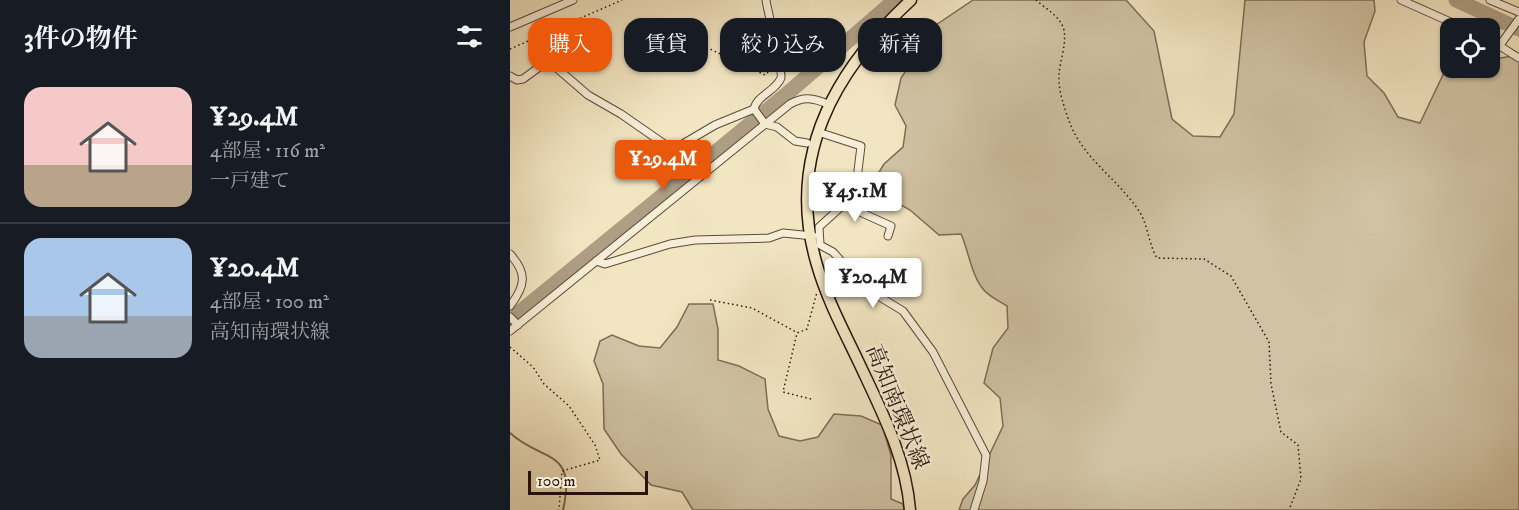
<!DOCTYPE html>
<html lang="ja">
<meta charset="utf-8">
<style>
body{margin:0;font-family:"IM FELL DW Pica","Noto Serif JP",serif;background:#20242c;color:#f1f3f6;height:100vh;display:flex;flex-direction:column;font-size:22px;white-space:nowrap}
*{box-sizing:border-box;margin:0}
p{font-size:20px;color:#9ea1a6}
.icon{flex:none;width:33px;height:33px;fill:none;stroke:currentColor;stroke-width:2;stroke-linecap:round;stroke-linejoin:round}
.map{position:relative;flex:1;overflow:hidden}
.details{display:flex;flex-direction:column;background:#171b24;width:510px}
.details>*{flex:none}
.hud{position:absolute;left:18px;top:18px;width:570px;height:54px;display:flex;gap:12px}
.controls{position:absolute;left:930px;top:18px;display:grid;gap:12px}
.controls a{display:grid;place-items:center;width:60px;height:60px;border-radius:12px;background:#171b24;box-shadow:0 2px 4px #0004;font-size:30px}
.scale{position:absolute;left:18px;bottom:15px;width:120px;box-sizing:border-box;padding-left:6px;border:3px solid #2a150d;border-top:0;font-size:16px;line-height:21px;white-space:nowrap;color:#2a150d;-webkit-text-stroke:4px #f7eed7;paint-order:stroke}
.price{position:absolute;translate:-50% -51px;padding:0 14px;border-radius:6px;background:#fff;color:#222;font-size:20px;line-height:39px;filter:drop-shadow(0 2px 3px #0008)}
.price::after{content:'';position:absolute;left:50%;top:36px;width:18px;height:14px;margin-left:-9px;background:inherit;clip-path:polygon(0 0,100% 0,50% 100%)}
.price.on{background:#ea580c;color:#fff}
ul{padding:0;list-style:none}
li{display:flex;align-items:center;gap:18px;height:150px;padding:0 24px}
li+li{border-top:2px solid #363941}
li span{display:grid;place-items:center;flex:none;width:168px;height:120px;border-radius:18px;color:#555}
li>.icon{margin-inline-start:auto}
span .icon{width:72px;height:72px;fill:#fffc;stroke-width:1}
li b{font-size:26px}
h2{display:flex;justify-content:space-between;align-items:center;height:72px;padding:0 24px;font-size:26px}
.tag{padding:0 21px;border-radius:18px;background:#171b24;box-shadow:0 2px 4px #0004;font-size:21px;line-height:54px}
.tag.on{background:#ea580c;color:#fff}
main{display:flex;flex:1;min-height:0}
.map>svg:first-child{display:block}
.green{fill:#d0c2a3;stroke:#7d6c58;stroke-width:1.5}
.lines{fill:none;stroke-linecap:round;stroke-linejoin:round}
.stream{stroke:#796754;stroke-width:2}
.river{stroke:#ae9e84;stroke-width:15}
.street-casing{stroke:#5c493a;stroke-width:9}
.primary-casing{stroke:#2a150d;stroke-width:13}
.path{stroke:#2a150d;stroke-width:1.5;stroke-dasharray:1.5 3;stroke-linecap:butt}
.street{stroke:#f7eed7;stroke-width:7}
.primary{stroke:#f2e5c2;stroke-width:10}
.labels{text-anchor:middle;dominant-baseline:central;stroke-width:5;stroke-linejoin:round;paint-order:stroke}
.street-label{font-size:22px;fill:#2a150d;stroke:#f7eed7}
</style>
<main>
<section class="details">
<h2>3件の物件<svg class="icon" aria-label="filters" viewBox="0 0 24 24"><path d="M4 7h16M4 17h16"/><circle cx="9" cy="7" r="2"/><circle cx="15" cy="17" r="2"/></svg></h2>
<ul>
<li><span style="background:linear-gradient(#f6c9c9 65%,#b9a48a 0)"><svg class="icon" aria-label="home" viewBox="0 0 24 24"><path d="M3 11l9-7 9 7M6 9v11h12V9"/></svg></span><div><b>¥29.4M</b><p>4部屋 · 116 m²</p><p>一戸建て</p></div></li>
<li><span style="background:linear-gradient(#a9c7e8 65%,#9aa5b1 0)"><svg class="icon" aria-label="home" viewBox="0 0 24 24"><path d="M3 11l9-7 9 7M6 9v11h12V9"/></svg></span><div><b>¥20.4M</b><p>4部屋 · 100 m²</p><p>高知南環状線</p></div></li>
</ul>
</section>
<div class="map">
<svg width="1009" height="510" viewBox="0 0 1009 510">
<rect width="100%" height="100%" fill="#f2e5c2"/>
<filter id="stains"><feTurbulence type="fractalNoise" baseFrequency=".00333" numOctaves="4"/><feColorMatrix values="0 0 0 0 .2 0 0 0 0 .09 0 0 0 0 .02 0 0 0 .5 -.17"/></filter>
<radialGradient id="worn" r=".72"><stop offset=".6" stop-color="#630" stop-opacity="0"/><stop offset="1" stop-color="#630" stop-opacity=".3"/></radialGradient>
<!-- green -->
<g class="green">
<path d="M 463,0 L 616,0 L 644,31 L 662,119 L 683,136 L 710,137 L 724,114 L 735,0 L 864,0 L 865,11 L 854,42 L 857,76 L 874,93 L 888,117 L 910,123 L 940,60 L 940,68 L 980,68 L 980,56 L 984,59 L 1009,55 L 1009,510 L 449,510 L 453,499 L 465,485 L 493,426 L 490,398 L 474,383 L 483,348 L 498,328 L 497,306 C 489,301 478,296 473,289 C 461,274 459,252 451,234 L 429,235 L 400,210 L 360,187 L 374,164 L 393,147 L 396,126 L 385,105 L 391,78 L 426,25 Z"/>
<path d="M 179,304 L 203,304 L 208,329 L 208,360 L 229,366 L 255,379 L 258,409 L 269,436 L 290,441 L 308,437 L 324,414 L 351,416 L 372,425 L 381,455 L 381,499 L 393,504 L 394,510 L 183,510 L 172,492 L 141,485 L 111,454 L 94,429 L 93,384 L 84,361 L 90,341 L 102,335 L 129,346 L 150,348 L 167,327 Z"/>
</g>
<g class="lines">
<!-- stream -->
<path class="stream" d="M 0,433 C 33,463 67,448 53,510"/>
<!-- river -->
<g class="river">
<path d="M 946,0 L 1009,29"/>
<path d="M 0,320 L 279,92 L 385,0"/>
</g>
<defs>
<g id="street">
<path d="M 256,0 C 258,13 273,73 271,78 C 265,92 247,95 244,109 L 255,124 L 267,127 L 285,141 L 297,143"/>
<path d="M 891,0 L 954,28"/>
<path d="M 980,0 L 1009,12"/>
<path d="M 0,27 L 63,0"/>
<path d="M 980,40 L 1009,58"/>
<path d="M 990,45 L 1009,19"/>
<path d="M 0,76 L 7,80 L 13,79 L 35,63 L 42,64 L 78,95 L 111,114 L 160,148 L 166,148 L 205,125 L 244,109"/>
<path d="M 308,132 L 351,146 L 346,187 L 341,198 L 309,227 L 310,245 L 323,252 L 355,288 L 393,311 L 423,352 L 476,455 L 473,481 L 464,510"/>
<path d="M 341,198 L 350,212 L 381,226 L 378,236"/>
<path d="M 0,254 C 17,273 16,285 0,306"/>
<path d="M 86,261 L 95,264 L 160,244 L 185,240 L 259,238 L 273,233 L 303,236"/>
<path d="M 0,317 L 8,325"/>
<path d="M 0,331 L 280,104 C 294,96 303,98 318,104"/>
</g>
<path id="primary" d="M 400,510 C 396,458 372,412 350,365 C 335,333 317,300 307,265 C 275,158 324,71 401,0"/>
</defs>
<!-- street casing -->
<use href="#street" class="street-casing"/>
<!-- primary casing -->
<use href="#primary" class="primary-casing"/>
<!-- path -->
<g class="path">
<path d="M 526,0 C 535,8 551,17 554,30 C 557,47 548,64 549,80 C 549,93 555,109 559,121 C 573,159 607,178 629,211 C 638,224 638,243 647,258 L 694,259 L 721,276 L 759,342 L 761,384 L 771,432 L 788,445 L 791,479 L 779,510"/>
<path d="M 164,32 L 255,75 L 262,68"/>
<path d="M 0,49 L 112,0"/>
<path d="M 200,300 L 242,308 L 286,332"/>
<path d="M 0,347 L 23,367 L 34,384 L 59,406 L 85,445 L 90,460 L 52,471 L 49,510"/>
<path d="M 301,399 L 273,392 L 287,333 L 297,329 L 307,292"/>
</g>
<!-- street -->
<use href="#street" class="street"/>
<!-- primary -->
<use href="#primary" class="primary"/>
</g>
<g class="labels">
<!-- street labels -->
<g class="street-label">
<text transform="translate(387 407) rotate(68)">高知南環状線</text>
</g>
</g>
<rect width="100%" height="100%" filter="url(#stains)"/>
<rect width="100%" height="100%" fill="url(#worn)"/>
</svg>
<div class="controls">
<a><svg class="icon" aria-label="locate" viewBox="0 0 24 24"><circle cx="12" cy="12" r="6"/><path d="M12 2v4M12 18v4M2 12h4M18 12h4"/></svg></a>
</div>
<div class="scale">100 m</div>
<b class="price on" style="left:153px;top:191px">¥29.4M</b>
<b class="price" style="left:345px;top:223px">¥45.1M</b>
<b class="price" style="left:363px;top:309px">¥20.4M</b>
<div class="hud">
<a class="tag on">購入</a>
<a class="tag">賃貸</a>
<a class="tag">絞り込み</a>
<a class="tag">新着</a>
</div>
</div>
</main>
